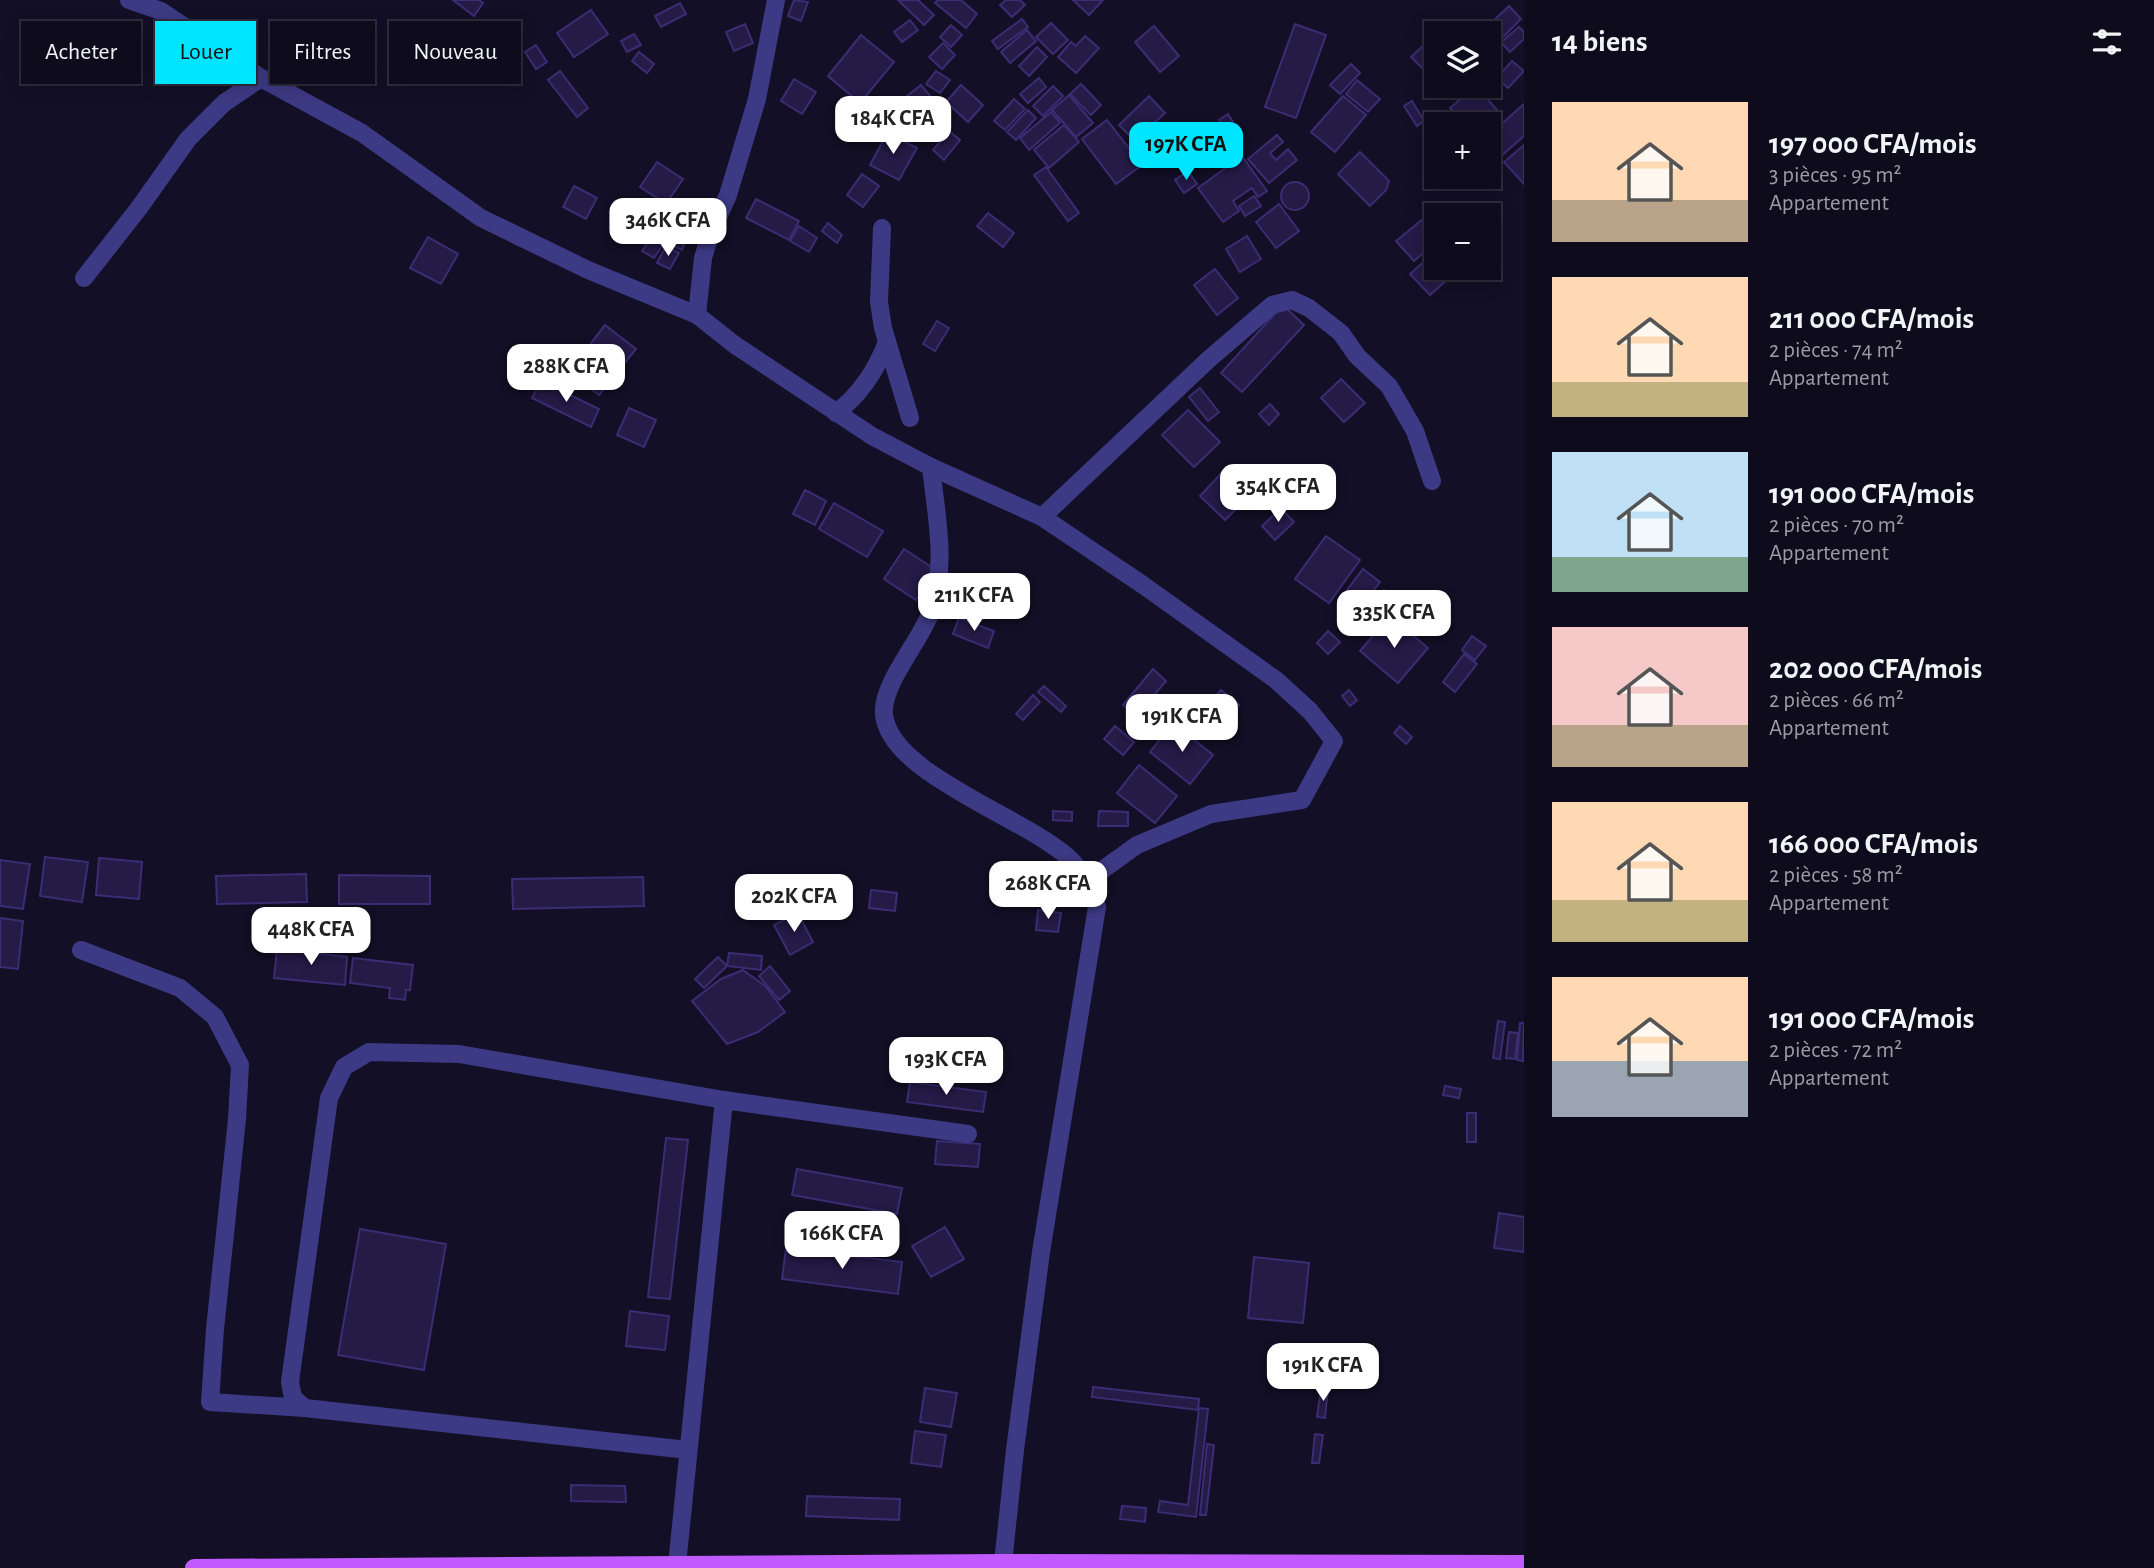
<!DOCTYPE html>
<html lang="fr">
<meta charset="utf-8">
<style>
body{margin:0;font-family:"Alegreya Sans",sans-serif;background:#1c1929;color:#f1f3f6;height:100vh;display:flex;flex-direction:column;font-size:26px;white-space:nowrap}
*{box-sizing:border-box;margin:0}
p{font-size:23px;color:#9b9ba3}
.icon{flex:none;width:38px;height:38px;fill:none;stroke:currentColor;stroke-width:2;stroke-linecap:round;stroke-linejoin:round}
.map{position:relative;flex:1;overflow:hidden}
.sheet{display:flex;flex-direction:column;background:#0e0b1c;width:630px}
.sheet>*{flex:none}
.banner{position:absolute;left:21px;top:21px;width:665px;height:63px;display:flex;gap:14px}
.controls{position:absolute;left:1424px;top:21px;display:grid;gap:14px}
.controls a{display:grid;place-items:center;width:77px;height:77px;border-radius:0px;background:#0e0b1c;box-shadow:0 4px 18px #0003,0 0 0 2px #2e2b3b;font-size:35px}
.price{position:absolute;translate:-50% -60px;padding:0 16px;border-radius:14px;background:#fff;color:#222;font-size:23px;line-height:46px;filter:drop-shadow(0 2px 4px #0008)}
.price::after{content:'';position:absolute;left:50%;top:42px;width:21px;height:16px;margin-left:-10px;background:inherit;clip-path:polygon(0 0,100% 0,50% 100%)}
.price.on{background:#00e5ff;color:#111}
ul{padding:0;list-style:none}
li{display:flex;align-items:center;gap:21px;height:175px;padding:0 28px}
li span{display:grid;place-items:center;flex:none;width:196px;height:140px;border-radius:0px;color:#555}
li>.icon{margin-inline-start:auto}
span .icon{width:84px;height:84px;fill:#fffc;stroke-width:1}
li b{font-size:30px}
h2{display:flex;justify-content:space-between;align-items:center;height:84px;padding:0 28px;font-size:30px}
.chip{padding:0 24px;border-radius:0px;background:#0e0b1c;box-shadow:0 4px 18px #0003,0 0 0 2px #2e2b3b;font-size:24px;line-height:63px}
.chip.on{background:#00e5ff;color:#111}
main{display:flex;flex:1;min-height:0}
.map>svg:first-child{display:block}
.building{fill:#241b47;stroke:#3b2d73;stroke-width:2}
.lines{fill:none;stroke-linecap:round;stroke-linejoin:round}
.minor{stroke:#3d3a85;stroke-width:18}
.primary{stroke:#c25bff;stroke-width:18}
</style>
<main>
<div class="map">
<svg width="1524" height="1568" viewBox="0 0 1524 1568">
<rect width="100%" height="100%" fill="#130f26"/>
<!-- building -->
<g class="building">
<path d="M 453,0 L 479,0 L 483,3 L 474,16 Z"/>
<path d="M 794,0 L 808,2 L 801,21 L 788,16 Z"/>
<path d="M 898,0 L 918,0 L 934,15 L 924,25 Z"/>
<path d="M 938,0 L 961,0 L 977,14 L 966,28 L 935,3 Z"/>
<path d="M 1006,0 L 1020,0 L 1025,5 L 1012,17 L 1000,5 Z"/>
<path d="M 1073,0 L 1103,0 L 1089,15 Z"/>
<path d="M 680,3 L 686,14 L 661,27 L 655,16 Z"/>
<path d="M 1509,6 L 1521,19 L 1502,38 L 1489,25 Z"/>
<path d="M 591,10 L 608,34 L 574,57 L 557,33 Z"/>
<path d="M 1022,19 L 1028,27 L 998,49 L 992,41 Z"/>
<path d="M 910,20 L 918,30 L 902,42 L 894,32 Z"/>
<path d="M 1051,23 L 1068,40 L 1053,54 L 1036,37 Z"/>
<path d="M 745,24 L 753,43 L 734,51 L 726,32 Z"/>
<path d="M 1295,24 L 1326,35 L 1296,118 L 1265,107 Z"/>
<path d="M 951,25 L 962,35 L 951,47 L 940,37 Z"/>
<path d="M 1154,26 L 1179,56 L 1160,72 L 1135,42 Z"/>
<path d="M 1519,27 L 1524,32 L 1524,39 L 1510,52 L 1501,42 Z"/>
<path d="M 1027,30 L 1036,41 L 1010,63 L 1001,52 Z"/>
<path d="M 634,34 L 641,45 L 627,52 L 621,41 Z"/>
<path d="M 861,35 L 894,62 L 860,103 L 828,76 Z"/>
<path d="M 1085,36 L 1099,48 L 1076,73 L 1058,57 L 1071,42 L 1076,46 Z"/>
<path d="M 1427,42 L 1437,52 L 1437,57 L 1424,70 L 1411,57 Z"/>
<path d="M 943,43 L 955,55 L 942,69 L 929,57 Z"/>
<path d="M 536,45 L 547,62 L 536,69 L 525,52 Z"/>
<path d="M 1037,47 L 1047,57 L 1029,76 L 1019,66 Z"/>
<path d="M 639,52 L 654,64 L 647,73 L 632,61 Z"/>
<path d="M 1512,61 L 1524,71 L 1508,88 L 1497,78 Z"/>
<path d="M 1351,64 L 1360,73 L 1340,94 L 1330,85 Z"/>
<path d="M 560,71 L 588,108 L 577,117 L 548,80 Z"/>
<path d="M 936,71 L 950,80 L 940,93 L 926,84 Z"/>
<path d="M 1039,78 L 1046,87 L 1028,103 L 1020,94 Z"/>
<path d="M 794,79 L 816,92 L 802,114 L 781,101 Z"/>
<path d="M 1357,80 L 1380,99 L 1368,112 L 1346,94 Z"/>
<path d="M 1081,84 L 1101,105 L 1091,115 L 1070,94 Z"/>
<path d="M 921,85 L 932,98 L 908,117 L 897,104 Z"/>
<path d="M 961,85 L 983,105 L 968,122 L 946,102 Z"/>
<path d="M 1053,86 L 1063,96 L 1043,116 L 1033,106 Z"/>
<path d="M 1476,86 L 1497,110 L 1480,124 L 1464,124 L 1450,108 Z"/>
<path d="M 1069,95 L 1093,123 L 1076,137 L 1052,110 Z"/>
<path d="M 1149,96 L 1165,113 L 1135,141 L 1119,125 Z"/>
<path d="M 1343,96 L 1366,115 L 1335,152 L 1311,132 Z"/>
<path d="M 1014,99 L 1025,109 L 1005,130 L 994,121 Z"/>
<path d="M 1412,101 L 1424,121 L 1417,126 L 1404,106 Z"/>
<path d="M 1524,104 L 1524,136 L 1499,158 L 1489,147 L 1489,135 Z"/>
<path d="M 1028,110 L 1036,118 L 1016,140 L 1007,132 Z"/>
<path d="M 1051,112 L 1060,123 L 1029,150 L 1020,138 Z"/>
<path d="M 1228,114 L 1238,130 L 1229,136 L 1219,120 Z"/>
<path d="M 1107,120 L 1142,165 L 1116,184 L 1082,139 Z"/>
<path d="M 1064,125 L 1079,142 L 1049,168 L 1034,150 Z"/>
<path d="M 1162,128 L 1175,144 L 1158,158 L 1145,142 Z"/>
<path d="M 949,131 L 960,140 L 944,160 L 933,150 Z"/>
<path d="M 887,133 L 917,148 L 899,180 L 870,165 Z"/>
<path d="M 1277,135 L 1283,142 L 1270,153 L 1276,160 L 1288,149 L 1297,160 L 1269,183 L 1248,159 Z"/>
<path d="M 1524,145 L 1524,184 L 1504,162 Z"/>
<path d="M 1360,152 L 1389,181 L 1386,190 L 1370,206 L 1338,174 Z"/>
<path d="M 1242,156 L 1267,191 L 1258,197 L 1252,188 L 1233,201 L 1239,211 L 1223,222 L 1198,188 Z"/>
<path d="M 657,162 L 683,179 L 666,204 L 640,187 Z"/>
<path d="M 1046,167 L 1079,213 L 1068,221 L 1034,175 Z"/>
<path d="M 1188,171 L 1197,184 L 1184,193 L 1175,180 Z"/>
<path d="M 862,174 L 879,186 L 863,207 L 847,195 Z"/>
<circle cx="1295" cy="196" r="14"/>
<path d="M 574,186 L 597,198 L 586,219 L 563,207 Z"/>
<path d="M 1254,196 L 1261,206 L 1245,216 L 1239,206 Z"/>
<path d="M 756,199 L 799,221 L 789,240 L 746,218 Z"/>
<path d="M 1279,204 L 1299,231 L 1276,248 L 1256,222 Z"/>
<path d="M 988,213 L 1014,233 L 1003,247 L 977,226 Z"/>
<path d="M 1424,218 L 1437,232 L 1437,241 L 1414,261 L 1396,241 Z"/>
<path d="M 828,223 L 842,235 L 837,243 L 822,231 Z"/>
<path d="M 659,226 L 671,233 L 654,258 L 642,251 Z"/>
<path d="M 799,226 L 817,238 L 809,252 L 790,241 Z"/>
<path d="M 675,229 L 688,235 L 682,250 L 669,244 Z"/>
<path d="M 1247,236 L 1261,259 L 1240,272 L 1226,249 Z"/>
<path d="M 428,237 L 458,254 L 441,284 L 410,268 Z"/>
<path d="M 666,246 L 679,253 L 670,269 L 657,263 Z"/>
<path d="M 1437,250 L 1437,268 L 1460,268 L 1430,295 L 1410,274 Z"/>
<path d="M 1215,269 L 1238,298 L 1217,315 L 1194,285 Z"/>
<path d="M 1283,305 L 1304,325 L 1242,392 L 1221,373 Z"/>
<path d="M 937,321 L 949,328 L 935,351 L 923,344 Z"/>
<path d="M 605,325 L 636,349 L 599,395 L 569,372 Z"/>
<path d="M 1341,379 L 1365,403 L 1344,422 L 1321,398 Z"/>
<path d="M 541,381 L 599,409 L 591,427 L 532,398 Z"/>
<path d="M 1200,388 L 1219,412 L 1208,421 L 1189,397 Z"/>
<path d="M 1270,404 L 1279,414 L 1269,425 L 1259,414 Z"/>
<path d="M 629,408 L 656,420 L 644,447 L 617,435 Z"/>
<path d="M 1188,410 L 1220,442 L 1194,467 L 1162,435 Z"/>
<path d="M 1229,465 L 1255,490 L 1225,520 L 1200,496 Z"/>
<path d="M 805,490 L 826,501 L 815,525 L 793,514 Z"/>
<path d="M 834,503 L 883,531 L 867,557 L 819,529 Z"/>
<path d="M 1281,508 L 1294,522 L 1275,540 L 1262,526 Z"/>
<path d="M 1326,536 L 1360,560 L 1329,603 L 1295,579 Z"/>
<path d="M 904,549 L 936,570 L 916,600 L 884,579 Z"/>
<path d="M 1363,569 L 1380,582 L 1364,603 L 1347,590 Z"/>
<path d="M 1384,590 L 1398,602 L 1379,624 L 1365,612 Z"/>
<path d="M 1390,616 L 1428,648 L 1398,683 L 1360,651 Z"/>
<path d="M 959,618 L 994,631 L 988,648 L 953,634 Z"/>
<path d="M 1328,631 L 1340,642 L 1328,654 L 1317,643 Z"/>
<path d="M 1472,636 L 1486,646 L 1475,660 L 1462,650 Z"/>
<path d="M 1464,654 L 1477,664 L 1455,692 L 1443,682 Z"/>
<path d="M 1153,669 L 1166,681 L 1136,716 L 1123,705 Z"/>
<path d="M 1044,686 L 1066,706 L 1061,712 L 1038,692 Z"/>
<path d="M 1221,690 L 1239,705 L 1232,714 L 1213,699 Z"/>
<path d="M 1349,690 L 1357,700 L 1350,706 L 1342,696 Z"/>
<path d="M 1033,695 L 1040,702 L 1023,720 L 1016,714 Z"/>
<path d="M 1173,723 L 1213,755 L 1190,784 L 1150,752 Z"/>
<path d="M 1115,726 L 1134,742 L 1123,755 L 1104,739 Z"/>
<path d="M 1400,726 L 1412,737 L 1406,744 L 1394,733 Z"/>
<path d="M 1139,765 L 1177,796 L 1155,823 L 1117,793 Z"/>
<path d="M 1053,811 L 1072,812 L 1072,821 L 1053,820 Z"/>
<path d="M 1099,811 L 1128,812 L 1128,826 L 1098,826 Z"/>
<path d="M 45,857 L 88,862 L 82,902 L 40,896 Z"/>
<path d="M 99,858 L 142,862 L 139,899 L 96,895 Z"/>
<path d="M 0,860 L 30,864 L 23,909 L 0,906 Z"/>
<path d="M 306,874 L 307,902 L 217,904 L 216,876 Z"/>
<path d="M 339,875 L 430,876 L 430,904 L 339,904 Z"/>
<path d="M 643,877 L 644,906 L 513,909 L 512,879 Z"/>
<path d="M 871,890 L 897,893 L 895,911 L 869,908 Z"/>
<path d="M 1038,910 L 1061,913 L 1058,932 L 1036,930 Z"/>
<path d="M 798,913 L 813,942 L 790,955 L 774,925 Z"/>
<path d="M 0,918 L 23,921 L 18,969 L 0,967 Z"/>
<path d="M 277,949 L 347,957 L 345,985 L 274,978 Z"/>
<path d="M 729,953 L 762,956 L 761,970 L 727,966 Z"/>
<path d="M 718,957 L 727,966 L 704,988 L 695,979 Z"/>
<path d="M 353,958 L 413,965 L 410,990 L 406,990 L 405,1000 L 389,998 L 390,988 L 350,983 Z"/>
<path d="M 770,966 L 790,991 L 779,1000 L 759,976 Z"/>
<path d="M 743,970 L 765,986 L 785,1012 L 758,1032 L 727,1044 L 692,1001 L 721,979 Z"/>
<path d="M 1498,1021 L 1505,1022 L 1500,1059 L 1493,1058 Z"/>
<path d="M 1520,1023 L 1524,1023 L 1523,1061 L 1517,1060 Z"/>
<path d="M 1509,1032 L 1518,1033 L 1515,1059 L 1506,1058 Z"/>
<path d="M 910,1082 L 986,1092 L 983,1112 L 907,1102 Z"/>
<path d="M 1445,1086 L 1461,1089 L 1459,1098 L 1443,1095 Z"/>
<rect x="1467" y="1113" width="9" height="29"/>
<path d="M 666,1138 L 688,1140 L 670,1299 L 648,1297 Z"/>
<path d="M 937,1141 L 980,1144 L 978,1167 L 935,1164 Z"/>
<path d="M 797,1169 L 902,1188 L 897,1214 L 792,1195 Z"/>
<path d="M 1499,1213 L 1524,1217 L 1524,1252 L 1494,1248 Z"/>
<path d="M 945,1227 L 964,1259 L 931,1277 L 912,1246 Z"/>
<path d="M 360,1229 L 446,1244 L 424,1370 L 338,1355 Z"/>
<path d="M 786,1248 L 902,1262 L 898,1294 L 782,1279 Z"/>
<path d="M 1254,1257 L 1309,1263 L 1303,1323 L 1248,1318 Z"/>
<path d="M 630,1311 L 669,1316 L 665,1350 L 626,1346 Z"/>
<path d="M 1093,1387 L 1199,1399 L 1198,1410 L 1092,1397 Z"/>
<path d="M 925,1388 L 957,1393 L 951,1427 L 920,1422 Z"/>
<path d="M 1321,1388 L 1328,1389 L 1325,1418 L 1317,1417 Z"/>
<path d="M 1199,1408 L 1208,1409 L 1196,1517 L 1158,1512 L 1160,1501 L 1188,1505 Z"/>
<path d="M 915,1431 L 946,1435 L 941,1467 L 911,1463 Z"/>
<path d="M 1315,1434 L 1323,1435 L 1319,1463 L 1312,1463 Z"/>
<path d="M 1207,1444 L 1214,1445 L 1206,1515 L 1200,1515 Z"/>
<path d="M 571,1485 L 625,1486 L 626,1502 L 571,1501 Z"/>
<path d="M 807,1496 L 900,1499 L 899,1520 L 806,1516 Z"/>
<path d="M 1122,1506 L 1146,1508 L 1145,1522 L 1120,1519 Z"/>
</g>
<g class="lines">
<!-- minor -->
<g class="minor">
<path d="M 129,0 L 161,11 L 261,78"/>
<path d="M 882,228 L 879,302 L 883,328 L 910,418"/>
<path d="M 84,278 L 139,208 L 188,139 L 224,103 L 261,78 L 362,133 L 481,218 L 588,270 L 697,315 L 735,345 L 872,436 L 931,467 L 1042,517 L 1143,585 L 1276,680 L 1310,711 L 1334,741 L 1302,800 L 1211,814 L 1137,845 L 1087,881"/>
<path d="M 697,315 L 703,258 L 710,235 L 728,195 L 757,99 L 776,0"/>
<path d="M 836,413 C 861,394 876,371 887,342"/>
<path d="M 931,467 C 936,514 947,563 932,609 C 923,638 881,684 884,714 C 889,775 1031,819 1072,861 C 1085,875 1091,891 1097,907 L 1041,1252 L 1015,1450 L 1003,1563"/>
<path d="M 1042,517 L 1208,360 L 1272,305 L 1292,300 L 1309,308 L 1341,333 L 1357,356 L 1389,386 L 1415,431 L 1432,481"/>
<path d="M 81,950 L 180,988 L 215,1017 L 240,1065 L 237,1119 L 215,1329 L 210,1402 L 305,1408"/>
<path d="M 688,1450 L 305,1408 L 293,1398 L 290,1382 L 329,1098 L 344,1067 L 369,1052 L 459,1054 L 724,1100"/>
<path d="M 677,1565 L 724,1100 L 968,1134"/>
</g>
<!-- primary -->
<path class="primary" d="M 194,1568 L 1003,1563 L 1524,1564"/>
</g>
</svg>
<div class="controls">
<a><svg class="icon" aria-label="layers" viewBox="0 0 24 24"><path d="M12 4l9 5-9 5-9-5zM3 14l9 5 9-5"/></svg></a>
<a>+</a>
<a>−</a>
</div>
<b class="price" style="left:893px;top:156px">184K CFA</b>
<b class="price on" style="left:1186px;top:182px">197K CFA</b>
<b class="price" style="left:668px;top:258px">346K CFA</b>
<b class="price" style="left:566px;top:404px">288K CFA</b>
<b class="price" style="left:1278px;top:524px">354K CFA</b>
<b class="price" style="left:974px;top:633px">211K CFA</b>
<b class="price" style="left:1394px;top:650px">335K CFA</b>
<b class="price" style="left:1182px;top:754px">191K CFA</b>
<b class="price" style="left:1048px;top:921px">268K CFA</b>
<b class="price" style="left:794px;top:934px">202K CFA</b>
<b class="price" style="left:311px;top:967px">448K CFA</b>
<b class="price" style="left:946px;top:1097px">193K CFA</b>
<b class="price" style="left:842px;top:1271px">166K CFA</b>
<b class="price" style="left:1323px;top:1403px">191K CFA</b>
<div class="banner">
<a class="chip">Acheter</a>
<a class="chip on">Louer</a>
<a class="chip">Filtres</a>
<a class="chip">Nouveau</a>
</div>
</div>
<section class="sheet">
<h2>14 biens<svg class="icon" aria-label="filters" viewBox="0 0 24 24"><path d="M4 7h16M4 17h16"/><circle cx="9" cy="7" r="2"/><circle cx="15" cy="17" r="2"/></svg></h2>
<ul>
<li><span style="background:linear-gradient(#ffd9b3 70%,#b9a48a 0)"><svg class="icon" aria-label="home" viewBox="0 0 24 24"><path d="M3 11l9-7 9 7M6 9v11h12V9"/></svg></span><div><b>197 000 CFA/mois</b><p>3 pièces · 95 m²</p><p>Appartement</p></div></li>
<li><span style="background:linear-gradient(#ffd9b3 75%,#c2b280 0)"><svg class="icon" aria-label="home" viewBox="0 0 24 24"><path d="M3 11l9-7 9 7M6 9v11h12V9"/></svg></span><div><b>211 000 CFA/mois</b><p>2 pièces · 74 m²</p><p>Appartement</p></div></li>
<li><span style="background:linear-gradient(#bfe0f5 75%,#7fa58c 0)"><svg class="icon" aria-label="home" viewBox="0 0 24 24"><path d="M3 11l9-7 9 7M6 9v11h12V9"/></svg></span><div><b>191 000 CFA/mois</b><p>2 pièces · 70 m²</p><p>Appartement</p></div></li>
<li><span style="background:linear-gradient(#f6c9c9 70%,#b9a48a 0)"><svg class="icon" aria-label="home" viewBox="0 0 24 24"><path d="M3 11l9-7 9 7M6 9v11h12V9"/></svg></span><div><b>202 000 CFA/mois</b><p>2 pièces · 66 m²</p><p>Appartement</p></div></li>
<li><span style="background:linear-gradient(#ffd9b3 70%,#c2b280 0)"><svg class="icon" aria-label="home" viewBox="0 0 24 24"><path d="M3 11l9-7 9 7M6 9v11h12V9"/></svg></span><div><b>166 000 CFA/mois</b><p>2 pièces · 58 m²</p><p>Appartement</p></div></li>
<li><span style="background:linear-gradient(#ffd9b3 60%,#9aa5b1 0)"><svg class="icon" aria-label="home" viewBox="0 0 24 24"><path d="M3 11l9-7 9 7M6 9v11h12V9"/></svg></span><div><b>191 000 CFA/mois</b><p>2 pièces · 72 m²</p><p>Appartement</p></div></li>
</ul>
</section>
</main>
